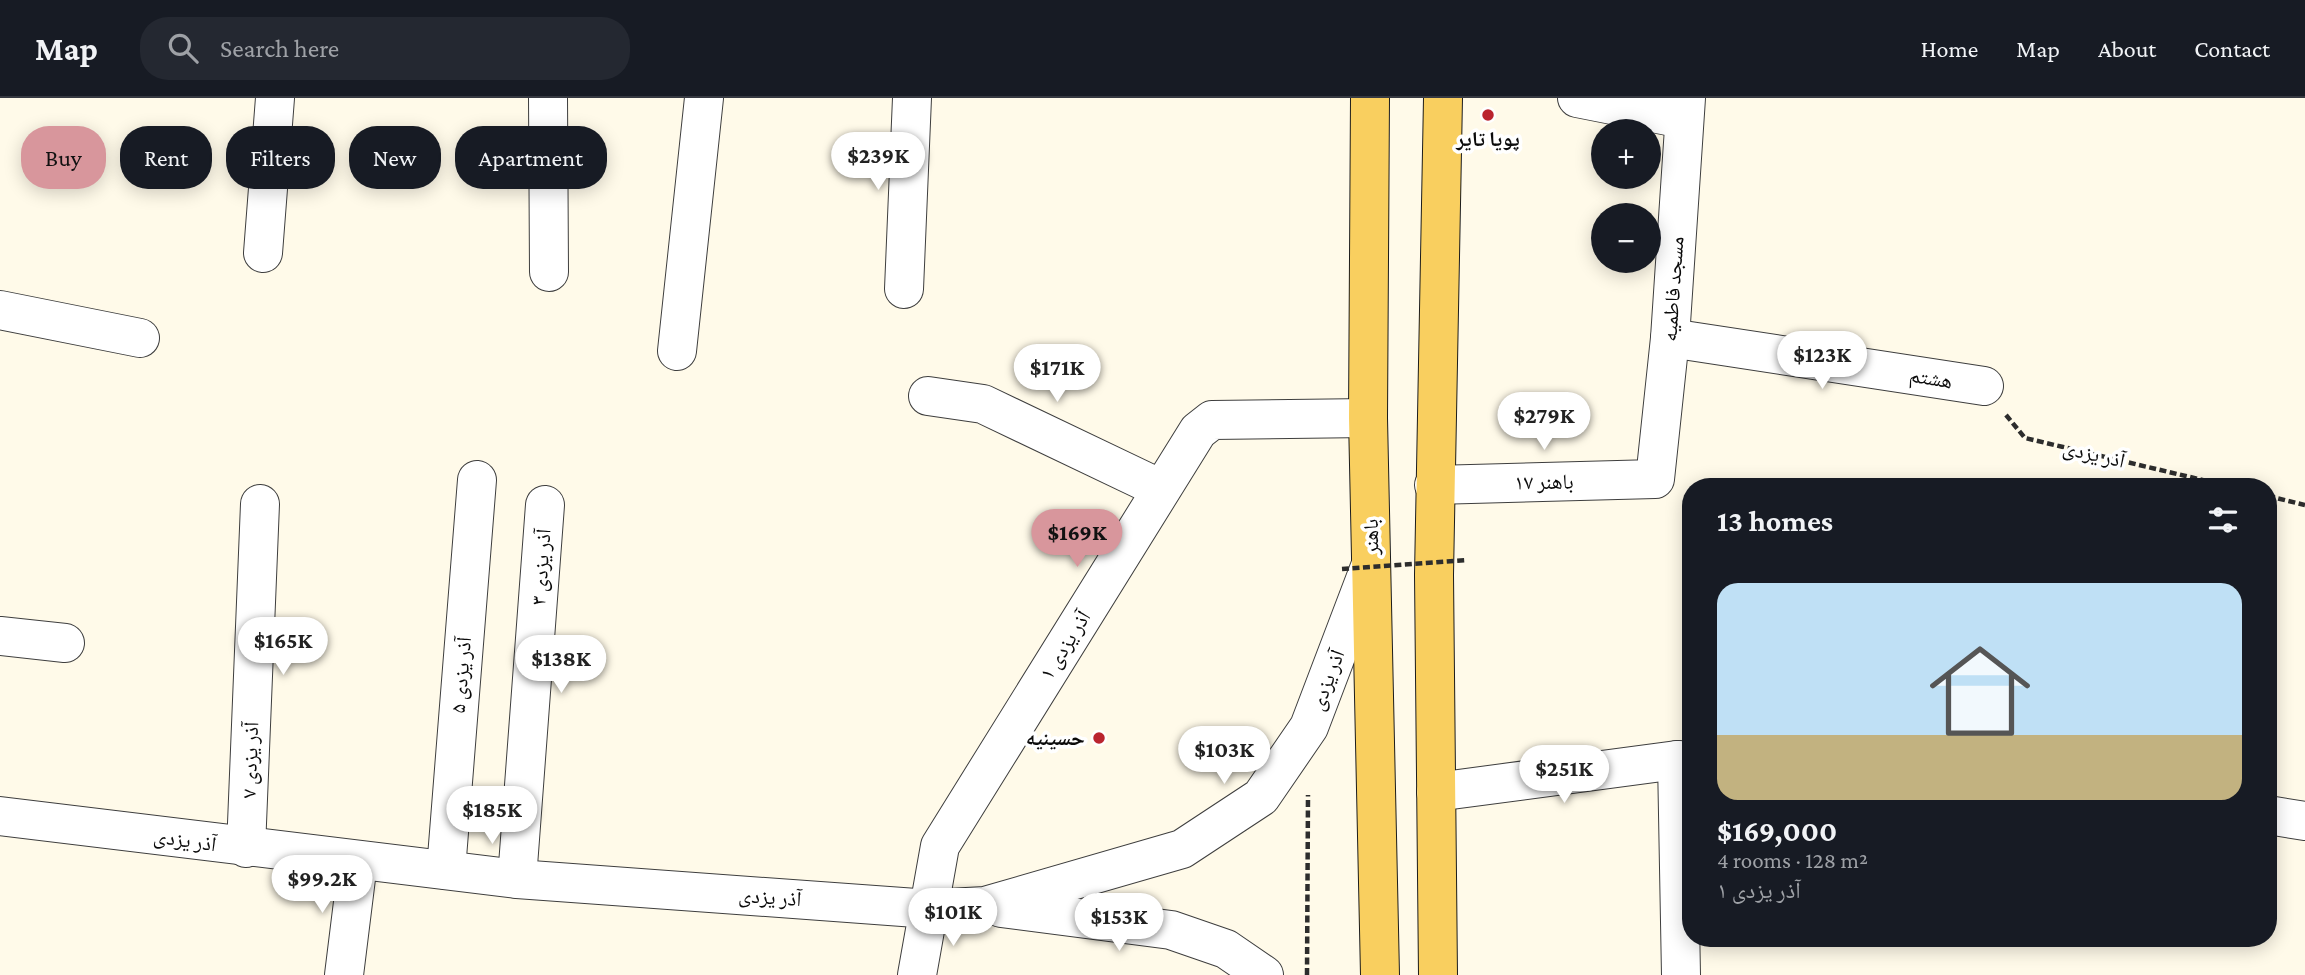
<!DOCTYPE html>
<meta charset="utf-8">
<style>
body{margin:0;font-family:"Crimson Pro","Noto Naskh Arabic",serif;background:#242831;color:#f1f3f6;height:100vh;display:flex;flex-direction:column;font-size:26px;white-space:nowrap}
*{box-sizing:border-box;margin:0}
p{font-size:23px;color:#9ea1a6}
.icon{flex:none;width:38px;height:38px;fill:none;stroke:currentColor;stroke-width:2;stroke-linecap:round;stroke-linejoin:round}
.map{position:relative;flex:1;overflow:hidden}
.drawer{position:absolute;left:1682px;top:380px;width:595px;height:469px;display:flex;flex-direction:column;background:#171b24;border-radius:28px;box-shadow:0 4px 18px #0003}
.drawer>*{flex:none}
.hud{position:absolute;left:21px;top:28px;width:665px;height:63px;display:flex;gap:14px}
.fabs{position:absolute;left:1591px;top:21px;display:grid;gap:14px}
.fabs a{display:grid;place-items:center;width:70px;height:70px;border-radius:50%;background:#171b24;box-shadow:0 4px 18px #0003;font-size:35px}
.price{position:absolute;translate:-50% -60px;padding:0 16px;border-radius:24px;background:#fff;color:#222;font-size:23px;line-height:46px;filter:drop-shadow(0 2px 4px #0008)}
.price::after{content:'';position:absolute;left:50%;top:42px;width:21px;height:16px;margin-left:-10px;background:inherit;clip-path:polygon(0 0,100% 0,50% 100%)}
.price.on{background:#d8969c;color:#111}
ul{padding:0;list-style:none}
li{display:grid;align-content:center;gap:14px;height:371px;padding:0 35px}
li+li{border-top:2px solid #363941}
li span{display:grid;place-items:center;height:217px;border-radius:21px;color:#555}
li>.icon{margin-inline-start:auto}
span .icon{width:126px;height:126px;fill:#fffc;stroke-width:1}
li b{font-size:30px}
h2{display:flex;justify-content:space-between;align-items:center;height:84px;padding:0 35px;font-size:30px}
.pill{padding:0 24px;border-radius:28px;background:#171b24;box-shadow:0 4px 18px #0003;font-size:24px;line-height:63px}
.pill.on{background:#d8969c;color:#111}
header{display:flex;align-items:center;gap:42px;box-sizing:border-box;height:98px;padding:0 35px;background:#171b24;border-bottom:2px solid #363941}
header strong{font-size:33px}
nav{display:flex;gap:38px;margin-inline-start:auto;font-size:24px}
.search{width:490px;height:63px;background:#242831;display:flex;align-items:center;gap:18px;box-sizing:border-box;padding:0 24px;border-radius:28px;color:#9ea1a6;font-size:26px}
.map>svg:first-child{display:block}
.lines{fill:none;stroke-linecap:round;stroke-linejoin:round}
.minor-casing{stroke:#3e3e3e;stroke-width:40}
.major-casing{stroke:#1c1c1c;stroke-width:40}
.path{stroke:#2d2d2d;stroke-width:4.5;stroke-dasharray:7 3.5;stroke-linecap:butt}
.minor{stroke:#fff;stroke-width:38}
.major{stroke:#f9cf5f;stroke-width:38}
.path-bridge{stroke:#2d2d2d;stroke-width:4.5;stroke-dasharray:7 3.5;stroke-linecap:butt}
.poi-dot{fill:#ba242f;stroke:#fff;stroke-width:2.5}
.labels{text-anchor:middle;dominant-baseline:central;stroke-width:7;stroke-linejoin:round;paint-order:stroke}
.poi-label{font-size:21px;font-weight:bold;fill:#0b0b0b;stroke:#fff}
.street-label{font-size:21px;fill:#0b0b0b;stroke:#fff}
</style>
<header>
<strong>Map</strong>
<div class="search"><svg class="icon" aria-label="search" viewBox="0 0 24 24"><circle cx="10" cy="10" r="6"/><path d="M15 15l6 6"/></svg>Search here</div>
<nav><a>Home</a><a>Map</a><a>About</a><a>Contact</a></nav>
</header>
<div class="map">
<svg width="2305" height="877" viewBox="0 0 2305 877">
<rect width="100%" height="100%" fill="#fffae9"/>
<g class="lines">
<defs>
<g id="minor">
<path d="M 548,0 L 549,174"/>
<path d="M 1577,0 L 1683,21"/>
<path d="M 263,155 L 275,0"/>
<path d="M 904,191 L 912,0"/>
<path d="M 0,212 L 140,240"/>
<path d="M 1670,240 L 1984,288"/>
<path d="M 677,253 L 704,0"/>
<path d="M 928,298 L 983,306 L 1161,391"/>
<path d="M 1434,387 L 1655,381 L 1670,240 L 1686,0"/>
<path d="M 0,538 L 65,545"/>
<path d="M 1677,662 L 1681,877"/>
<path d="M 1436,694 L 1677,662 L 1690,663"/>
<path d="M 2268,717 L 2305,723"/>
<path d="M 0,718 L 517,781 L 930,811 L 985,808 L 1182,751 L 1261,699 L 1309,629 L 1371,466"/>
<path d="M 246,750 L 260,406"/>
<path d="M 446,772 L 477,382"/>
<path d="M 517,781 L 545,407"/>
<path d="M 1001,810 L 1171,832 L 1226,851 L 1264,877"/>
<path d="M 344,877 L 358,764"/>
<path d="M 917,877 L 940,748 L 1198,333 L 1212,322 L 1368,320"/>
</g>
<g id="major">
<path d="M 1370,0 L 1368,320 L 1380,877"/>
<path d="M 1438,877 L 1434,477 L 1443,0"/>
</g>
</defs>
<!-- minor casing -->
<use href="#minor" class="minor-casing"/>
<!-- major casing -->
<use href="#major" class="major-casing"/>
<!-- path -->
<g class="path">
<path d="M 2006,317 L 2025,340 L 2228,388"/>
<path d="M 2268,398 L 2305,407"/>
<path d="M 1307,877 L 1308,697"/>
</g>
<!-- minor -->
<use href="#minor" class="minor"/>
<!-- major -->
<use href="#major" class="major"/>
<!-- path-bridge -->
<path class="path-bridge" d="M 1342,471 L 1467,462"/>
</g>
<!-- markers -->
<g class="poi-dot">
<circle cx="1488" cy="17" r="7"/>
<circle cx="1099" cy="640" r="7"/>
</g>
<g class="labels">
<!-- poi labels -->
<g class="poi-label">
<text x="1488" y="41">پویا تایر</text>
<text x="1085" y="640" text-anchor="end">حسینیه</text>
</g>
<!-- street labels -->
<g class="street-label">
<text transform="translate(1673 191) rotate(-86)">مسجد فاطمیه</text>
<text transform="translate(1931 280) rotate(9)">هشتم</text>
<text transform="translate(2094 356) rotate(13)">آذر یزدی</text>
<text transform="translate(1544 384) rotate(-1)">باهنر ۱۷</text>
<text transform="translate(1371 439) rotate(-91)">باهنر</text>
<text transform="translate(541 469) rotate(-86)">آذر یزدی ۳</text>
<text transform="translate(1065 547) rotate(-58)">آذر یزدی ۱</text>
<text transform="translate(461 577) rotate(-85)">آذر یزدی ۵</text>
<text transform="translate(1327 582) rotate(-69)">آذر یزدی</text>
<text transform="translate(250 662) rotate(-88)">آذر یزدی ۷</text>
<text transform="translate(185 742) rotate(8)">آذر یزدی</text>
<text transform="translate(770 799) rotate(4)">آذر یزدی</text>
</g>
</g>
</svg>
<div class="fabs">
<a>+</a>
<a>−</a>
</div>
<b class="price" style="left:878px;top:94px">$239K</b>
<b class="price" style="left:1822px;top:293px">$123K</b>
<b class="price" style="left:1057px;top:306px">$171K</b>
<b class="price" style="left:1544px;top:354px">$279K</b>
<b class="price on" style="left:1077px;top:471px">$169K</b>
<b class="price" style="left:283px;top:579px">$165K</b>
<b class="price" style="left:561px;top:597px">$138K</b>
<b class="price" style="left:1224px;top:688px">$103K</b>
<b class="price" style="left:1564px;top:707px">$251K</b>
<b class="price" style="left:492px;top:748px">$185K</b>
<b class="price" style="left:322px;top:817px">$99.2K</b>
<b class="price" style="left:953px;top:850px">$101K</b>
<b class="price" style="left:1119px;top:855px">$153K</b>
<div class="hud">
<a class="pill on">Buy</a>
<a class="pill">Rent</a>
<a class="pill">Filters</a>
<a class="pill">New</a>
<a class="pill">Apartment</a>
</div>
<section class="drawer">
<h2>13 homes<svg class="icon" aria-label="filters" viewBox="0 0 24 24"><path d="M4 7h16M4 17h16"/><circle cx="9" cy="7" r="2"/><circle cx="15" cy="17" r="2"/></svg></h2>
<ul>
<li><span style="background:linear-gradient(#bfe0f5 70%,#c2b280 0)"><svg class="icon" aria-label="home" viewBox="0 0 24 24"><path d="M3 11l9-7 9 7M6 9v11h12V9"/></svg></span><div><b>$169,000</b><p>4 rooms · 128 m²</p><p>آذر یزدی ۱</p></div></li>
</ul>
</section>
</div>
